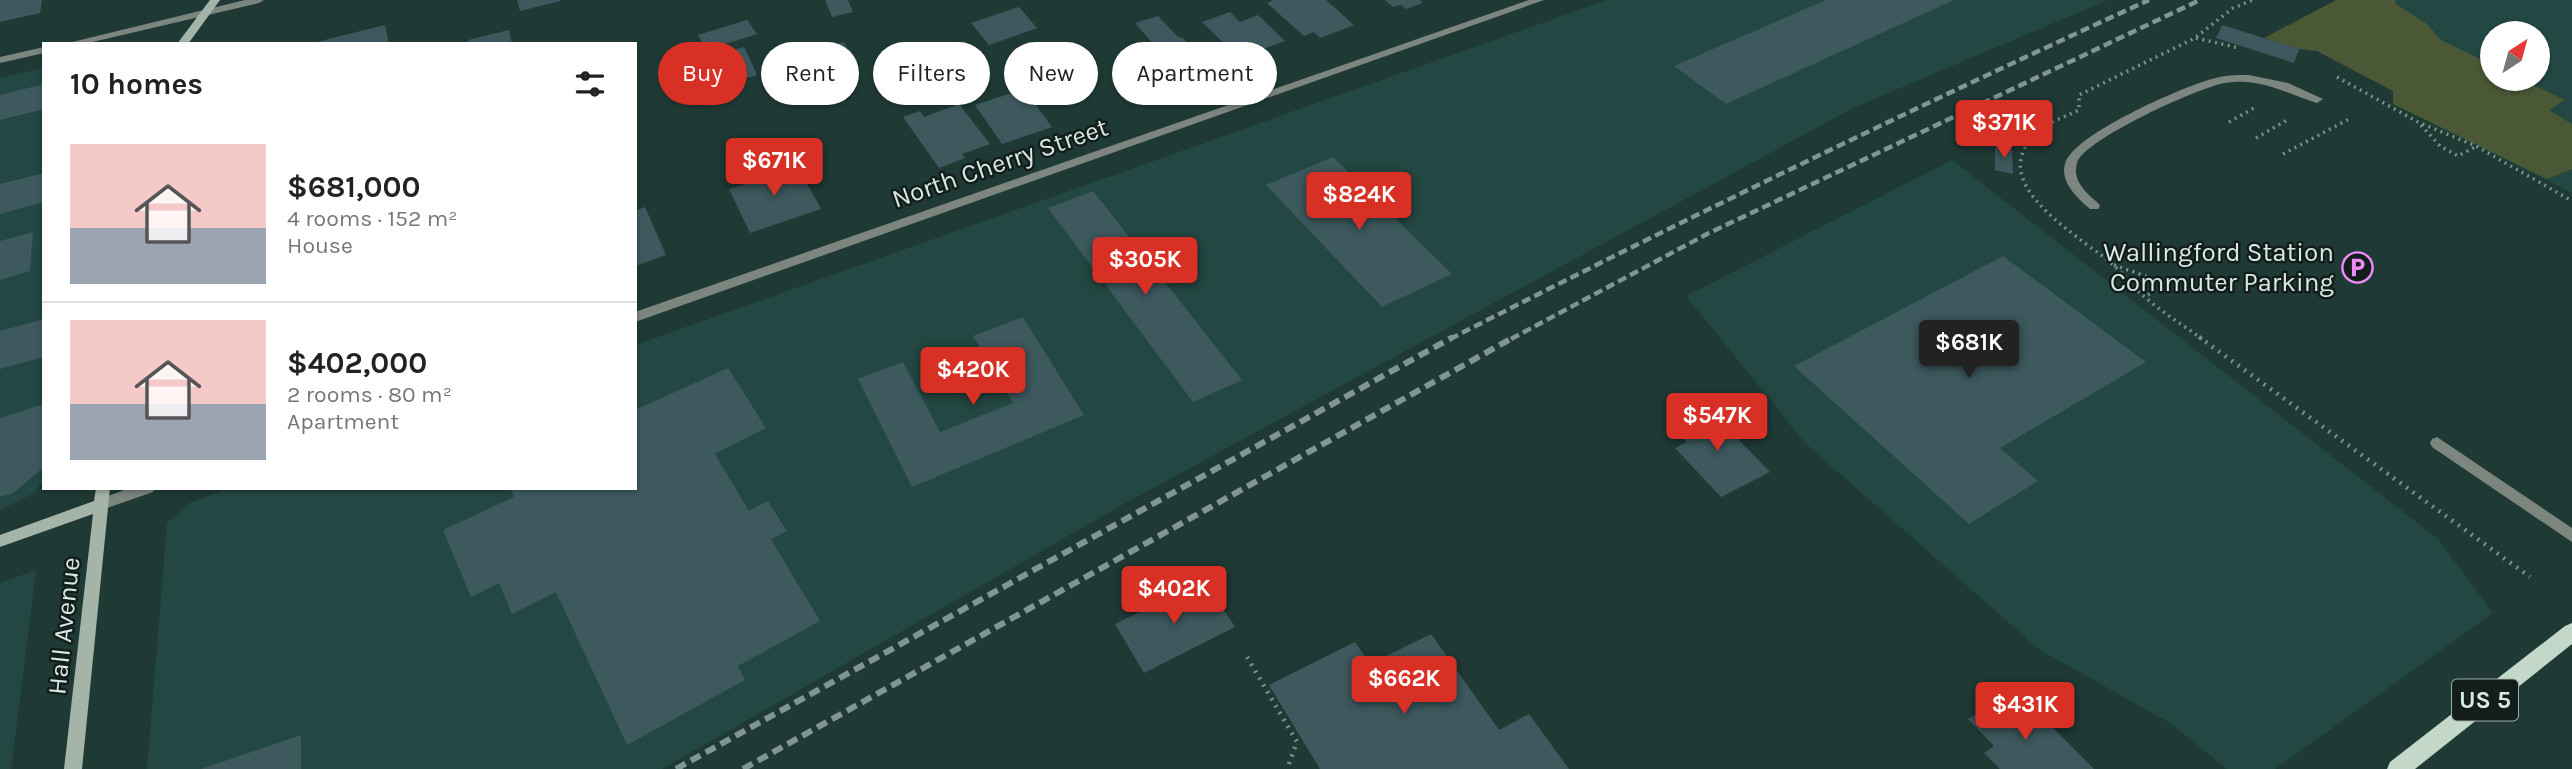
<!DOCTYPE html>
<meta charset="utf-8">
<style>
body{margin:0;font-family:Karla,sans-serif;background:#f6f6f6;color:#222;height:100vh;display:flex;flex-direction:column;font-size:26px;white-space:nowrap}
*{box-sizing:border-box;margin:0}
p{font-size:23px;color:#767676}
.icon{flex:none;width:38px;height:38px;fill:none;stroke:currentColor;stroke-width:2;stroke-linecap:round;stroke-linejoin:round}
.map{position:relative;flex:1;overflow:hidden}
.sheet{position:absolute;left:42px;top:42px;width:595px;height:448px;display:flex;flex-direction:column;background:#fff;border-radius:0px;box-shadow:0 2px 5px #0004}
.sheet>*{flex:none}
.hud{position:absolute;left:658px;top:42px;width:665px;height:63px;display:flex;gap:14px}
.needle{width:46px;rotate:36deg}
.tools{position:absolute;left:2480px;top:21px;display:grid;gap:14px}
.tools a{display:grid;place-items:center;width:70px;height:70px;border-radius:50%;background:#fff;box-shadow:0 2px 5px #0004;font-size:35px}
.price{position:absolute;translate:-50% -60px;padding:0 16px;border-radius:7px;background:#d93025;color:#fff;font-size:23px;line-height:46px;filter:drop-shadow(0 2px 4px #0008)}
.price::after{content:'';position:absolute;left:50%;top:42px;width:21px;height:16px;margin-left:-10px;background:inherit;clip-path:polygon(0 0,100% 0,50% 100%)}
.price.selected{background:#222;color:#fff}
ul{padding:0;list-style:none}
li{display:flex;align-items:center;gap:21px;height:175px;padding:0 28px}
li+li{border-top:2px solid #e0e0e0}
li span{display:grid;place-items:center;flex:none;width:196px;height:140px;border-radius:0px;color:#555}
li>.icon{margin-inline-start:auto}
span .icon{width:84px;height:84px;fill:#fffc;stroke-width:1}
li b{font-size:30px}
h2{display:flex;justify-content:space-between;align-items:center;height:84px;padding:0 28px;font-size:30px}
.tag{padding:0 24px;border-radius:32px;background:#fff;box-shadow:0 2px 5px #0004;font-size:24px;line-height:63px}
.tag.selected{background:#d93025;color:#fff}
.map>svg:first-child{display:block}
.built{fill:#234742;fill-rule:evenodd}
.green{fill:#4a5836}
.building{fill:#3d595e}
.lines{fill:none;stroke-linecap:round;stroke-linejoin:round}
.path-far1{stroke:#7a908b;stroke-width:3.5;stroke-dasharray:2 4.5;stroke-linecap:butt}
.path{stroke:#7a908b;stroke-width:4.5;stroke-dasharray:2 6;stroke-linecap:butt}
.service{fill:#7c867f;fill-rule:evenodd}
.minor{fill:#7c867f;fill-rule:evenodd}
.secondary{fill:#a5b4a9;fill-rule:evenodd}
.primary{fill:#c4d8ca;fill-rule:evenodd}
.rail-far1{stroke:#819691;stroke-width:4.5;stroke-dasharray:9 4.5;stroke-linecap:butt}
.rail{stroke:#819691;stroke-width:6;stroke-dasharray:11 6;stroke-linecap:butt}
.labels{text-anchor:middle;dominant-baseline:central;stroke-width:5;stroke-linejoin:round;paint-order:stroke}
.shield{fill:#131e1c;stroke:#9daba8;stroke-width:2}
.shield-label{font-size:24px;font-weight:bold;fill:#d8e8e4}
.street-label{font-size:26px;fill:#d8e8e4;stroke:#131e1c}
.poi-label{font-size:26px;fill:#d8e8e4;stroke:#131e1c;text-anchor:end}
</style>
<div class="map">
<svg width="2572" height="769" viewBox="0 0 2572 769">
<rect width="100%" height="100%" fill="#1f3a35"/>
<!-- built -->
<g class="built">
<path d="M 1607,0 L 2108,0 L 1853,108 L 1122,505 L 662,769 L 147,769 L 167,523 L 190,503 L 231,488 L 635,488 L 635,345 Z"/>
<path d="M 2343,0 L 2572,0 L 2572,193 L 2393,104 L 2393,91 L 2317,51 L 2304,50 ZM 2492,33 L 2538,33 L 2538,79 L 2492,79 Z"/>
<path d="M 44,68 L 44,479 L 34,493 L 0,510 L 0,78 Z"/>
<path d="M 1952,160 L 2438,539 L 2493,613 L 2275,769 L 2227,769 L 2170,723 L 2040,650 L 1805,443 L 1686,296 Z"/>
<path d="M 36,570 L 11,769 L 0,769 L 0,583 Z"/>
</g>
<!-- green -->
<path class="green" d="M 2336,0 L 2395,0 L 2396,4 L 2427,24 L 2441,40 L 2492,65 L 2492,79 L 2520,79 L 2565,100 L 2549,110 L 2572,124 L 2572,169 L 2547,179 L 2393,104 L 2393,91 L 2317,51 L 2299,49 L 2264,38 Z"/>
<!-- building -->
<g class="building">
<path d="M 0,0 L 42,0 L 40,13 L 0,22 Z"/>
<path d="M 517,0 L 560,0 L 560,1 L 520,11 Z"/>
<path d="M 825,0 L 848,0 L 853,12 L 832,17 Z"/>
<path d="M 1274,0 L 1326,0 L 1354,25 L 1320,38 L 1314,32 L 1304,36 L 1267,3 Z"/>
<path d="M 1385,0 L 1420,0 L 1423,3 L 1406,9 L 1401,5 L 1393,7 Z"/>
<path d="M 1826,0 L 1954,0 L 1726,104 L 1674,66 Z"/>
<path d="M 1019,7 L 1037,28 L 989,45 L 971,23 Z"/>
<path d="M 1230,12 L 1240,22 L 1258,15 L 1285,41 L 1239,58 L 1202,22 Z"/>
<path d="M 1158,16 L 1177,36 L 1184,39 L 1215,72 L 1175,86 L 1143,48 L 1154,45 L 1135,23 Z"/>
<path d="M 747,20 L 757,34 L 706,50 L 698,35 Z"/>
<path d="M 385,25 L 389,44 L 313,44 L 313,43 Z"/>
<path d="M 2222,25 L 2299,49 L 2294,63 L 2216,38 Z"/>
<path d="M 509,30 L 512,44 L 468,44 L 468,40 Z"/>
<path d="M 843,42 L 857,60 L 814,75 L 800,56 Z"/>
<path d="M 744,47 L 757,75 L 743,79 L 739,71 L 693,84 L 697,93 L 670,100 L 658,71 Z"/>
<path d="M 44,84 L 44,109 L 0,120 L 0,95 Z"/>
<path d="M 1024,89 L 1052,127 L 1002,144 L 975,105 Z"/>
<path d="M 959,104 L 990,144 L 962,154 L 965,158 L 939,168 L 903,117 L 920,111 L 924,117 Z"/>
<path d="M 1995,146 L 2012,149 L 2013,174 L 1995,170 Z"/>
<path d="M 1333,157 L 1452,274 L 1382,307 L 1266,185 Z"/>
<path d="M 781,166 L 784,172 L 798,167 L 821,209 L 750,233 L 729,189 L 749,183 L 747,177 Z"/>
<path d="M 44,173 L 44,202 L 0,214 L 0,184 Z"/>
<path d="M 1093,191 L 1098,197 L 1242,380 L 1193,402 L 1048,208 Z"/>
<path d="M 645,207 L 666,255 L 635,266 L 635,211 Z"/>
<path d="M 33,232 L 30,271 L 0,280 L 0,241 Z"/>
<path d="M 2003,256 L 2146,362 L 2000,448 L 2038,481 L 1969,524 L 1794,366 Z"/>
<path d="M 1023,317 L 1084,415 L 912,487 L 858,379 L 903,362 L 940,432 L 1013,403 L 973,336 Z"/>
<path d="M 44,319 L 44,357 L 0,369 L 0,331 Z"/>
<path d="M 728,368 L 766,428 L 715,454 L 749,511 L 768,501 L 787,531 L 771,539 L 820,621 L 738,666 L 745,680 L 627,745 L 556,592 L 512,614 L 499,583 L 471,597 L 443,530 L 514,497 L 510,488 L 635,488 L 635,410 Z"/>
<path d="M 44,404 L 44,467 L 13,493 L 0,497 L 0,418 Z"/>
<path d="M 1707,407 L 1770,472 L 1721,497 L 1675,448 L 1687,442 L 1670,424 Z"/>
<path d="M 1204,580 L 1235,627 L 1144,673 L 1115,624 Z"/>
<path d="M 1431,634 L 1499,730 L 1529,714 L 1569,769 L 1320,769 L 1269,685 L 1355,642 L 1370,664 Z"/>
<path d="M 1999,700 L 2025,727 L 2042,717 L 2094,769 L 2000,769 L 1984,753 L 1994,746 L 1968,719 Z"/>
<path d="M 301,735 L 301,769 L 201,769 Z"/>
</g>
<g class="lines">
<!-- path-far1 -->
<g class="path-far1">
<path d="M 2196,38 L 2239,48"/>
<path d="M 2337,77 L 2418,122 L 2476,146 L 2572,201"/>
<path d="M 2229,122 L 2254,108"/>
<path d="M 2421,125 L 2440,146 L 2458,156 L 2475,147"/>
<path d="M 2256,138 L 2289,119"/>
<path d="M 2283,154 L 2351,118"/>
<path d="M 2114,265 L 2168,284 L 2144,297"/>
<path d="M 2202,339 C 2183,325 2163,313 2146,298 C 2133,288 2124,274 2112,264 C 2086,241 2013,200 2021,159 C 2027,130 2055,121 2079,110 L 2079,95 L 2195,38 L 2233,8 L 2253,0"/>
</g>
<!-- path -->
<g class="path">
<path d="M 2199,337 L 2530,577"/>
<path d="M 1247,657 L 1297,742 L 1287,769"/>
</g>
<!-- service -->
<g class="service">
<path d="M 2249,75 L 2288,83 L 2323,99 L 2317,103 C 2284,93 2261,77 2225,83 C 2199,87 2083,140 2077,163 C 2072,181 2086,193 2098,203 L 2100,206 L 2098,209 L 2090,209 C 2077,198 2060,182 2065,164 C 2072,135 2182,87 2212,79 C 2224,75 2236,75 2249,75 Z"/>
<path d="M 2437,437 L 2572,528 L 2572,542 L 2432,447 L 2430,443 L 2432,439 Z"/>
</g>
<!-- minor -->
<g class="minor">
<path d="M 245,0 L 264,0 L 259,3 L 84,44 L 64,44 Z"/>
<path d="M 1529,0 L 1544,0 L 635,322 L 635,312 Z"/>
<path d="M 44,47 L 44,53 L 0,63 L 0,57 Z"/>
<path d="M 130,488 L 155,488 L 153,492 L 107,508 L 102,510 L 97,508 L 94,504 L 97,500 Z"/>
</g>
<!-- secondary -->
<g class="secondary">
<path d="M 210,0 L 220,0 L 188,44 L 177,44 Z"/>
<path d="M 96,488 L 110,488 L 82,769 L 64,769 L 93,514 L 0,547 L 0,535 L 94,501 Z"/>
</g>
<!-- primary -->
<path class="primary" d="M 2572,623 L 2572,644 L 2415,769 L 2387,769 L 2390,762 L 2565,626 Z"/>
<!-- rail-far1 -->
<g class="rail-far1">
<path d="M 1450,339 C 1681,221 1913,108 2149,0"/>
<path d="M 1511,339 L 1707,234 L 2200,0"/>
</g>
<!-- rail -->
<g class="rail">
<path d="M 676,769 L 1453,337"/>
<path d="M 743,769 L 1514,337"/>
</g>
</g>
<!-- icons -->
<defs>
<symbol id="parking-ring" viewBox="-11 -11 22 22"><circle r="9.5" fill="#131e1c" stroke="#ed8cf9" stroke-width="1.5"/><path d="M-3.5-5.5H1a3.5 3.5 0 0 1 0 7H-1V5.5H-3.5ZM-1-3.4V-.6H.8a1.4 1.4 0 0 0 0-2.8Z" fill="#ed8cf9"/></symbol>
</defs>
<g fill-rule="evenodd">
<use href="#parking-ring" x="2340" y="250" width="35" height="35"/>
</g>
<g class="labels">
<!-- shield labels -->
<rect class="shield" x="2452" y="679.5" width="66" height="41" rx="5"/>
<g class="shield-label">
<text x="2485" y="700">US 5</text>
</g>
<!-- street labels -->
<g class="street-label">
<text transform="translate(1000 163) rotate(-19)">North Cherry Street</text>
<text transform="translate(64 626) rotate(-84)">Hall Avenue</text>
</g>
<!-- poi labels -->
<g class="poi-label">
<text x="2334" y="252">Wallingford Station<tspan x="2334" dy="30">Commuter Parking</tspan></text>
</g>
</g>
</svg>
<div class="tools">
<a><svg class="needle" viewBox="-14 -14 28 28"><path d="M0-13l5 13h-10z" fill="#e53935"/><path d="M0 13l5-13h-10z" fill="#767676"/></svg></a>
</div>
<b class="price" style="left:2004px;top:160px">$371K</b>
<b class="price" style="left:774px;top:198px">$671K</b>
<b class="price" style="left:1359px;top:232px">$824K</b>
<b class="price" style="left:1145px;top:297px">$305K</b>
<b class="price selected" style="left:1969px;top:380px">$681K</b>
<b class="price" style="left:973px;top:407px">$420K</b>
<b class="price" style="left:1717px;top:453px">$547K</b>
<b class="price" style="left:1174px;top:626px">$402K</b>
<b class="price" style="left:1404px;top:716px">$662K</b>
<b class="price" style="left:2025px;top:742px">$431K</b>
<div class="hud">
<a class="tag selected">Buy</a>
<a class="tag">Rent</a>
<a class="tag">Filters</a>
<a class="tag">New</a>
<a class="tag">Apartment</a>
</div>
<section class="sheet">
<h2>10 homes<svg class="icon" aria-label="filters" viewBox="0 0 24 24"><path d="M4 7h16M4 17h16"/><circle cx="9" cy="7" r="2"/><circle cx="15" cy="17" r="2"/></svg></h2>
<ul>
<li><span style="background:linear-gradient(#f6c9c9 60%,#9aa5b1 0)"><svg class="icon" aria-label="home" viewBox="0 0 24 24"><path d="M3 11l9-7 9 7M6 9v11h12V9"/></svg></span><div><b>$681,000</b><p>4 rooms · 152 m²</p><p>House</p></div></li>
<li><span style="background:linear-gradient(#f6c9c9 60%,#9aa5b1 0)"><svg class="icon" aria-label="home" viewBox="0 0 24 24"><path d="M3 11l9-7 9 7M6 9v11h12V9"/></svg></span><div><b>$402,000</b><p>2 rooms · 80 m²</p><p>Apartment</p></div></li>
</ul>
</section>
</div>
